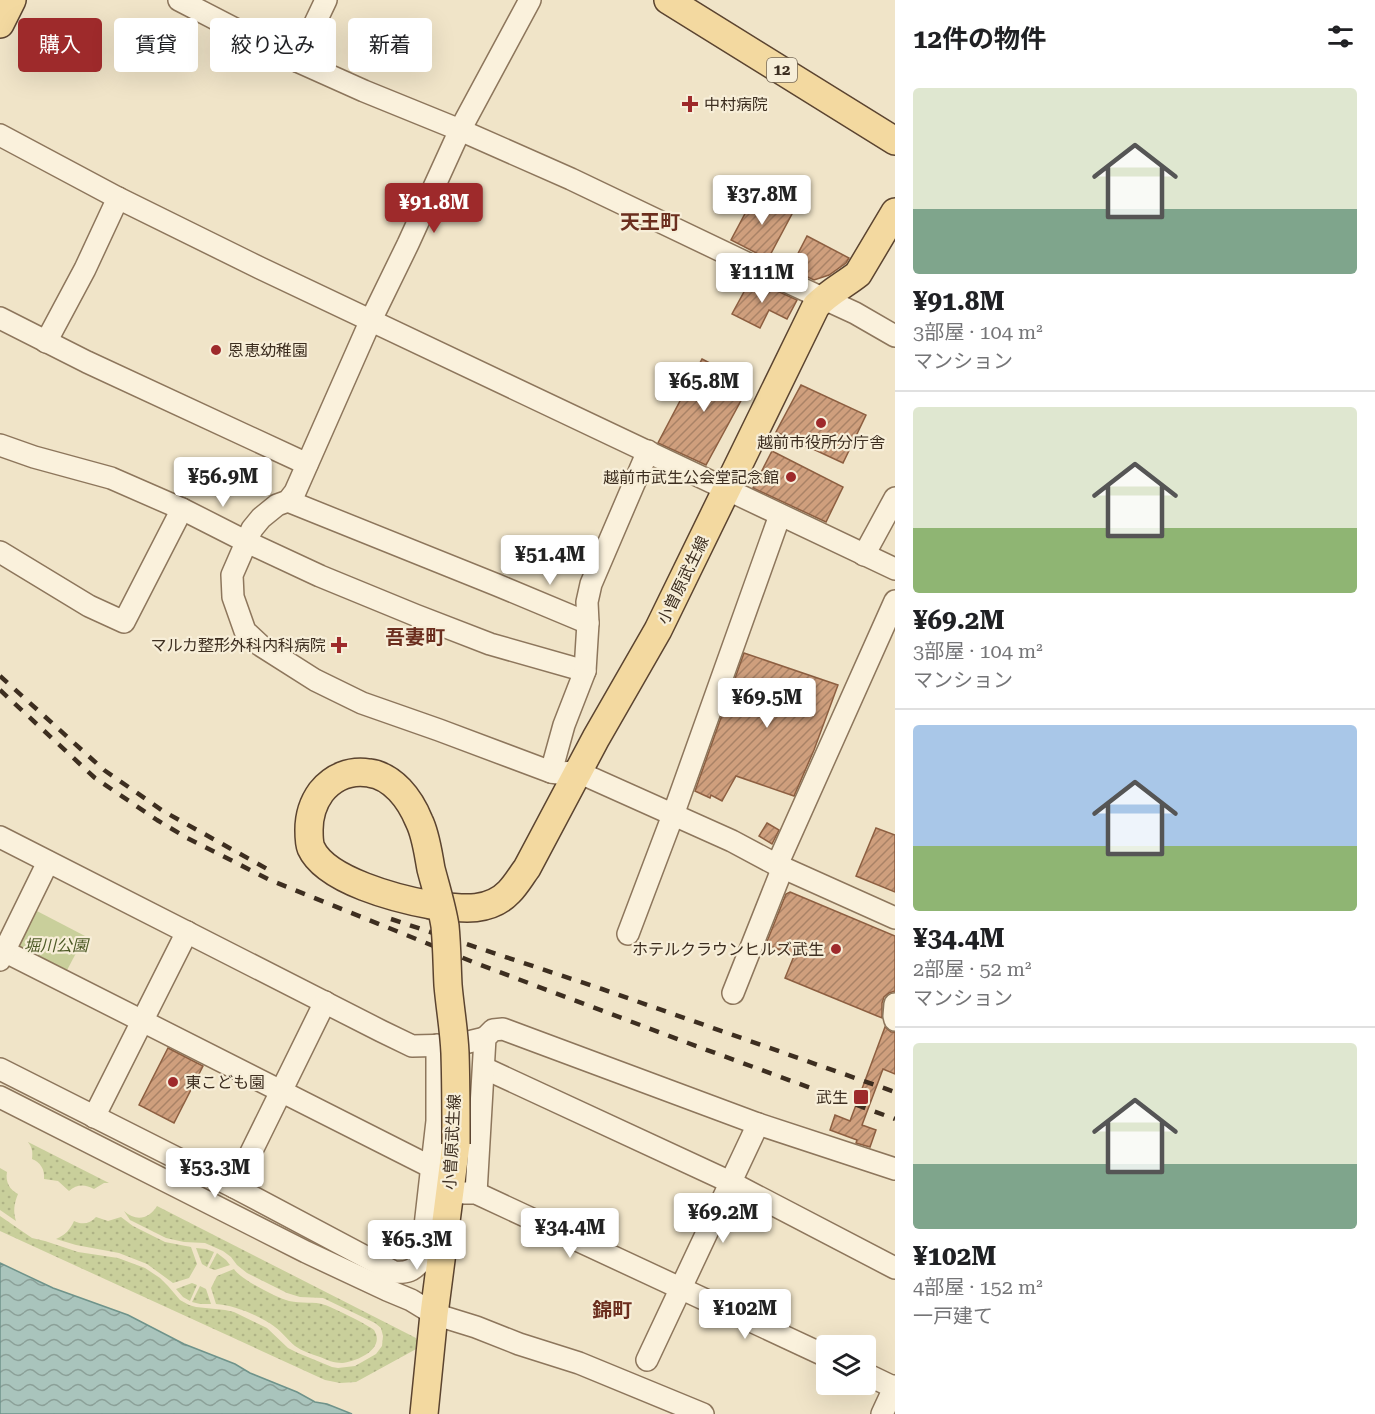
<!DOCTYPE html>
<html lang="ja">
<meta charset="utf-8">
<style>
body{margin:0;font-family:"Roboto Serif","Noto Sans JP",serif;background:#f6f6f6;color:#202124;height:100vh;display:flex;flex-direction:column;font-size:22px;white-space:nowrap}
*{box-sizing:border-box;margin:0}
p{font-size:20px;color:#757577}
.icon{flex:none;width:33px;height:33px;fill:none;stroke:currentColor;stroke-width:2;stroke-linecap:round;stroke-linejoin:round}
.map{position:relative;flex:1;overflow:hidden}
.drawer{display:flex;flex-direction:column;background:#fff;width:480px}
.drawer>*{flex:none}
.hud{position:absolute;left:18px;top:18px;width:570px;height:54px;display:flex;gap:12px}
.tools{position:absolute;left:816px;top:1335px;display:grid;gap:12px}
.tools a{display:grid;place-items:center;width:60px;height:60px;border-radius:6px;background:#fff;box-shadow:0 6px 24px #0002;font-size:30px}
.price{position:absolute;translate:-50% -51px;padding:0 14px;border-radius:6px;background:#fff;color:#222;font-size:20px;line-height:39px;filter:drop-shadow(0 2px 3px #0008)}
.price::after{content:'';position:absolute;left:50%;top:36px;width:18px;height:14px;margin-left:-9px;background:inherit;clip-path:polygon(0 0,100% 0,50% 100%)}
.price.on{background:#9e2a2b;color:#fff}
ul{padding:0;list-style:none}
li{display:grid;align-content:center;gap:12px;height:318px;padding:0 18px}
li+li{border-top:2px solid #e0e0e0}
li span{display:grid;place-items:center;height:186px;border-radius:6px;color:#555}
li>.icon{margin-inline-start:auto}
span .icon{width:108px;height:108px;fill:#fffc;stroke-width:1}
li b{font-size:26px}
h2{display:flex;justify-content:space-between;align-items:center;height:72px;padding:0 18px;font-size:26px}
.tag{padding:0 21px;border-radius:6px;background:#fff;box-shadow:0 6px 24px #0002;font-size:21px;line-height:54px}
.tag.on{background:#9e2a2b;color:#fff}
main{display:flex;flex:1;min-height:0}
.map>svg:first-child{display:block}
.grass{fill:url(#grass-dots)}
.park{fill:#c9cf9b}
.water{fill:url(#water-waves);stroke:#6f938a;stroke-width:1.5}
.building{fill:url(#building-hatch);stroke:#8d5f41;stroke-width:1.5}
.lines{fill:none;stroke-linecap:round;stroke-linejoin:round}
.minor-casing{stroke:#8d765c;stroke-width:24}
.major-casing{stroke:#5b4430;stroke-width:30}
.minor{stroke:#faf1dc;stroke-width:21}
.major{stroke:#f3d9a0;stroke-width:27}
.rail{stroke:#3d2e20;stroke-width:4.5;stroke-dasharray:10 10;stroke-linecap:butt}
.major-bridge-casing{stroke:#5b4430;stroke-width:30;stroke-linecap:butt}
.major-bridge{stroke:#f3d9a0;stroke-width:27}
.poi-dot{fill:#9e2a2b;stroke:#f7eed8;stroke-width:2}
.labels{text-anchor:middle;dominant-baseline:central;stroke-width:4.5;stroke-linejoin:round;paint-order:stroke}
.shield{fill:#f7eed8;stroke:#756857;stroke-width:1.5}
.shield-label{font-size:15px;font-weight:bold;fill:#3d2e20}
.poi-label{font-size:16px;fill:#3d2e20;stroke:#f7eed8;text-anchor:end}
.street-label{font-size:16px;fill:#3d2e20;stroke:#f7eed8}
.park-label{font-size:16px;font-style:italic;fill:#4d5a26;stroke:#f7eed8}
.quarter-label{font-size:20px;font-weight:bold;fill:#6b2e1e;stroke:#f7eed8}
</style>
<main>
<div class="map">
<svg width="895" height="1414" viewBox="0 0 895 1414">
<defs>
<pattern id="grass-dots" width="8" height="8" patternUnits="userSpaceOnUse" patternTransform="scale(1.5)"><rect width="8" height="8" fill="#c9cf9b"/><path d="M2 2h.1M6 6h.1" fill="none" stroke="#aeb285" stroke-width="1.8" stroke-linecap="round"/></pattern>
<pattern id="water-waves" width="16" height="10" patternUnits="userSpaceOnUse" patternTransform="scale(1.5)"><rect width="16" height="10" fill="#a9c4bc"/><path d="M0 5q4-4 8 0t8 0" fill="none" stroke="#8ba098"/></pattern>
<pattern id="building-hatch" width="6" height="6" patternUnits="userSpaceOnUse" patternTransform="scale(1.5)"><rect width="6" height="6" fill="#cf9f7d"/><path d="M-1 1l2-2M0 6l6-6M5 7l2-2" fill="none" stroke="#a98266"/></pattern>
</defs>
<rect width="100%" height="100%" fill="#f0e4c8"/>
<!-- grass -->
<g class="grass">
<path d="M 28,1142 L 109,1183 L 104,1183 L 94,1189 C 85,1184 77,1184 69,1191 L 58,1181 L 44,1179 C 45,1169 40,1162 32,1159 C 33,1152 32,1147 28,1142 Z"/>
<path d="M 0,1168 L 7,1172 C 5,1182 10,1190 18,1194 C 14,1204 13,1211 16,1221 L 0,1210 Z"/>
<path d="M 157,1206 L 416,1338 L 419,1344 L 418,1348 L 356,1382 L 340,1383 L 325,1380 L 0,1231 L 0,1216 L 32,1238 L 45,1241 L 78,1252 L 118,1258 L 145,1268 L 160,1278 L 168,1286 L 180,1300 L 189,1305 L 196,1307 L 225,1310 L 234,1312 L 267,1328 L 288,1348 L 298,1353 L 332,1367 L 338,1368 L 355,1366 L 376,1354 L 382,1346 L 383,1336 L 381,1328 L 375,1323 L 323,1298 L 300,1297 L 287,1293 L 247,1273 L 237,1265 L 231,1257 L 223,1251 L 205,1243 L 184,1242 L 166,1238 L 130,1220 L 124,1211 C 136,1222 149,1219 157,1206 Z"/>
<path d="M 96,1217 L 108,1221 L 121,1217 L 133,1226 L 165,1242 L 191,1247 L 197,1264 L 189,1278 L 173,1283 L 147,1264 L 119,1253 L 76,1245 L 56,1239 C 65,1235 70,1230 74,1221 C 82,1225 90,1224 96,1217 Z"/>
<path d="M 196,1248 L 206,1249 L 214,1252 L 207,1267 L 202,1264 Z"/>
<path d="M 217,1253 L 226,1260 L 230,1265 L 215,1270 L 209,1268 Z"/>
<path d="M 234,1269 C 240,1279 277,1298 289,1301 C 301,1304 314,1301 325,1305 C 332,1307 370,1326 374,1330 C 375,1331 375,1333 376,1334 C 382,1351 355,1362 342,1363 C 334,1363 327,1360 320,1357 C 311,1354 302,1351 295,1346 C 288,1340 282,1332 275,1327 C 261,1316 234,1305 216,1304 L 211,1288 L 217,1276 Z"/>
<path d="M 192,1283 L 197,1285 L 190,1301 L 183,1297 L 176,1289 Z"/>
<path d="M 200,1286 L 206,1289 L 211,1304 L 200,1304 L 192,1302 Z"/>
</g>
<!-- park -->
<path class="park" d="M 35,910 L 85,936 L 65,974 L 20,951 L 16,940 Z"/>
<!-- water -->
<path class="water" d="M 0,1263 L 53,1288 L 128,1315 L 184,1344 L 235,1364 L 250,1373 L 297,1392 L 315,1402 L 327,1404 L 352,1414 L 0,1414 Z"/>
<!-- building -->
<g class="building">
<path d="M 756,193 L 793,212 L 768,259 L 731,240 Z"/>
<path d="M 807,236 L 849,258 L 846,263 L 829,275 L 814,280 L 790,269 Z"/>
<path d="M 751,279 L 797,300 L 787,319 L 769,310 L 760,328 L 732,314 Z"/>
<path d="M 702,359 L 750,384 L 706,465 L 658,443 Z"/>
<path d="M 801,385 L 866,415 L 843,463 L 776,432 Z"/>
<path d="M 772,451 L 843,487 L 826,522 L 753,488 Z"/>
<path d="M 744,653 L 838,685 L 814,750 L 794,796 L 736,776 L 722,801 L 711,795 L 710,798 L 695,791 Z"/>
<path d="M 767,823 L 779,830 L 772,844 L 759,836 Z"/>
<path d="M 876,828 L 895,835 L 895,892 L 856,876 Z"/>
<path d="M 790,892 L 895,936 L 895,991 L 889,993 L 884,997 L 882,1003 L 882,1018 L 785,978 L 794,956 L 766,944 L 786,894 Z"/>
<path d="M 885,1027 L 891,1032 L 895,1032 L 895,1074 L 883,1069 L 862,1125 L 876,1130 L 870,1147 L 856,1143 L 857,1140 L 830,1130 L 835,1115 L 850,1121 Z"/>
<path d="M 168,1048 L 203,1066 L 174,1123 L 139,1105 Z"/>
</g>
<g class="lines">
<defs>
<g id="minor">
<path d="M 179,0 L 297,61 L 364,91 L 460,130 L 571,179 L 757,268 L 855,313 L 895,336"/>
<path d="M 530,0 L 460,130 L 408,244 L 370,322 L 295,492 L 288,501 L 277,505 L 261,518 L 252,529 L 232,575 L 233,597 L 245,631 L 260,645 L 315,680 L 362,703 L 439,730 L 551,772 L 558,773 L 578,772 L 732,841 L 777,865 L 895,918"/>
<path d="M 297,61 L 326,0"/>
<path d="M 0,135 L 118,198 L 260,268 L 895,569"/>
<path d="M 0,318 L 87,362 L 307,464"/>
<path d="M 46,342 L 85,269 L 118,198"/>
<path d="M 0,445 L 34,457 L 111,478 L 182,509 L 247,542 L 320,576 L 415,615 L 490,644 L 585,671"/>
<path d="M 288,501 L 497,585 L 588,623"/>
<path d="M 0,552 L 89,606 L 124,622 L 182,509"/>
<path d="M 864,555 L 895,498"/>
<path d="M 551,772 L 564,725 L 585,671 L 588,623 L 587,602 L 591,584 L 648,451"/>
<path d="M 0,837 L 381,1031 L 412,1046 L 456,1045 L 485,1038"/>
<path d="M 777,865 L 895,601"/>
<path d="M 628,934 L 673,815 L 780,515"/>
<path d="M 4,951 L 433,1168"/>
<path d="M 0,960 L 48,862"/>
<path d="M 733,993 L 783,867"/>
<path d="M 895,1004 L 894,1016 L 895,1020"/>
<path d="M 484,1068 L 730,1182 L 895,1268"/>
<path d="M 0,1069 L 234,1187 L 394,1272 C 407,1273 413,1271 421,1261 L 437,1121 L 437,1045"/>
<path d="M 0,1097 L 306,1252 L 387,1290 L 411,1300 L 434,1314 L 476,1327 L 519,1344 L 579,1363 L 703,1414"/>
<path d="M 94,1117 L 187,932"/>
<path d="M 234,1187 L 325,1002"/>
<path d="M 464,1193 L 476,1193 L 826,1356"/>
<path d="M 476,1193 L 485,1038 L 493,1030 L 503,1029 L 758,1124 L 895,1169"/>
<path d="M 647,1360 L 758,1124"/>
<path d="M 866,1374 L 895,1388"/>
<path d="M 882,1414 L 895,1386"/>
</g>
<g id="major">
<path d="M 668,0 L 895,141"/>
<path d="M 0,24 L 12,0"/>
<path d="M 431,905 C 458,908 488,914 509,892 C 516,885 521,876 527,868 L 596,738 L 658,630 L 816,306 C 828,293 844,285 858,274 L 895,212"/>
<path d="M 424,1414 L 434,1314 L 456,1144"/>
</g>
</defs>
<!-- minor casing -->
<use href="#minor" class="minor-casing"/>
<!-- major casing -->
<use href="#major" class="major-casing"/>
<!-- minor -->
<use href="#minor" class="minor"/>
<!-- major -->
<use href="#major" class="major"/>
<!-- rail -->
<g class="rail">
<path d="M 0,676 L 104,770 L 163,811 L 269,870"/>
<path d="M 0,690 L 95,778 L 157,820 L 187,838 L 270,880 L 478,964 L 688,1043 L 895,1119"/>
<path d="M 391,919 L 602,989 L 895,1092"/>
</g>
<defs>
<path id="major-bridge" d="M 431,905 C 398,899 326,881 311,848 C 309,843 309,836 309,830 C 309,817 313,803 321,792 C 333,777 350,770 369,773 C 393,776 410,799 419,821 C 426,835 428,853 431,869 C 436,888 442,907 445,926 C 447,946 447,966 448,985 C 450,1008 454,1030 455,1053 C 456,1083 456,1113 456,1144"/>
</defs>
<!-- major-bridge casing -->
<use href="#major-bridge" class="major-bridge-casing"/>
<!-- major-bridge -->
<use href="#major-bridge" class="major-bridge"/>
</g>
<!-- markers -->
<g class="poi-dot">
<path d="M687 95h6v6h6v6h-6v6h-6v-6h-6v-6h6z"/>
<circle cx="216" cy="350" r="6"/>
<circle cx="821" cy="423" r="6"/>
<circle cx="791" cy="477" r="6"/>
<path d="M336 636h6v6h6v6h-6v6h-6v-6h-6v-6h6z"/>
<circle cx="836" cy="949" r="6"/>
<circle cx="173" cy="1082" r="6"/>
<rect x="853" y="1089" width="16" height="16" rx="3"/>
</g>
<g class="labels">
<!-- shield labels -->
<rect class="shield" x="767" y="58" width="30" height="24" rx="4.5"/>
<g class="shield-label">
<text x="782" y="70">12</text>
</g>
<!-- poi labels -->
<g class="poi-label">
<text x="704" y="104" text-anchor="start">中村病院</text>
<text x="228" y="350" text-anchor="start">恩恵幼稚園</text>
<text x="821" y="442" text-anchor="middle">越前市役所分庁舎</text>
<text x="779" y="477">越前市武生公会堂記念館</text>
<text x="326" y="645">マルカ整形外科内科病院</text>
<text x="824" y="949">ホテルクラウンヒルズ武生</text>
<text x="185" y="1082" text-anchor="start">東こども園</text>
<text x="848" y="1097">武生</text>
</g>
<!-- street labels -->
<g class="street-label">
<text transform="translate(683 580) rotate(-64)">小曽原武生線</text>
<text transform="translate(452 1142) rotate(-87)">小曽原武生線</text>
</g>
<!-- park labels -->
<g class="park-label">
<text x="56" y="945">堀川公園</text>
</g>
<!-- quarter labels -->
<g class="quarter-label">
<text x="650" y="222">天王町</text>
<text x="415" y="637">吾妻町</text>
<text x="612" y="1310">錦町</text>
</g>
</g>
</svg>
<div class="tools">
<a><svg class="icon" aria-label="layers" viewBox="0 0 24 24"><path d="M12 4l9 5-9 5-9-5zM3 14l9 5 9-5"/></svg></a>
</div>
<b class="price" style="left:762px;top:226px">¥37.8M</b>
<b class="price on" style="left:434px;top:234px">¥91.8M</b>
<b class="price" style="left:762px;top:304px">¥111M</b>
<b class="price" style="left:704px;top:413px">¥65.8M</b>
<b class="price" style="left:223px;top:508px">¥56.9M</b>
<b class="price" style="left:550px;top:586px">¥51.4M</b>
<b class="price" style="left:767px;top:729px">¥69.5M</b>
<b class="price" style="left:215px;top:1199px">¥53.3M</b>
<b class="price" style="left:723px;top:1244px">¥69.2M</b>
<b class="price" style="left:570px;top:1259px">¥34.4M</b>
<b class="price" style="left:417px;top:1271px">¥65.3M</b>
<b class="price" style="left:745px;top:1340px">¥102M</b>
<div class="hud">
<a class="tag on">購入</a>
<a class="tag">賃貸</a>
<a class="tag">絞り込み</a>
<a class="tag">新着</a>
</div>
</div>
<section class="drawer">
<h2>12件の物件<svg class="icon" aria-label="filters" viewBox="0 0 24 24"><path d="M4 7h16M4 17h16"/><circle cx="9" cy="7" r="2"/><circle cx="15" cy="17" r="2"/></svg></h2>
<ul>
<li><span style="background:linear-gradient(#dfe7d0 65%,#7fa58c 0)"><svg class="icon" aria-label="home" viewBox="0 0 24 24"><path d="M3 11l9-7 9 7M6 9v11h12V9"/></svg></span><div><b>¥91.8M</b><p>3部屋 · 104 m²</p><p>マンション</p></div></li>
<li><span style="background:linear-gradient(#dfe7d0 65%,#8fb573 0)"><svg class="icon" aria-label="home" viewBox="0 0 24 24"><path d="M3 11l9-7 9 7M6 9v11h12V9"/></svg></span><div><b>¥69.2M</b><p>3部屋 · 104 m²</p><p>マンション</p></div></li>
<li><span style="background:linear-gradient(#a9c7e8 65%,#8fb573 0)"><svg class="icon" aria-label="home" viewBox="0 0 24 24"><path d="M3 11l9-7 9 7M6 9v11h12V9"/></svg></span><div><b>¥34.4M</b><p>2部屋 · 52 m²</p><p>マンション</p></div></li>
<li><span style="background:linear-gradient(#dfe7d0 65%,#7fa58c 0)"><svg class="icon" aria-label="home" viewBox="0 0 24 24"><path d="M3 11l9-7 9 7M6 9v11h12V9"/></svg></span><div><b>¥102M</b><p>4部屋 · 152 m²</p><p>一戸建て</p></div></li>
</ul>
</section>
</main>
